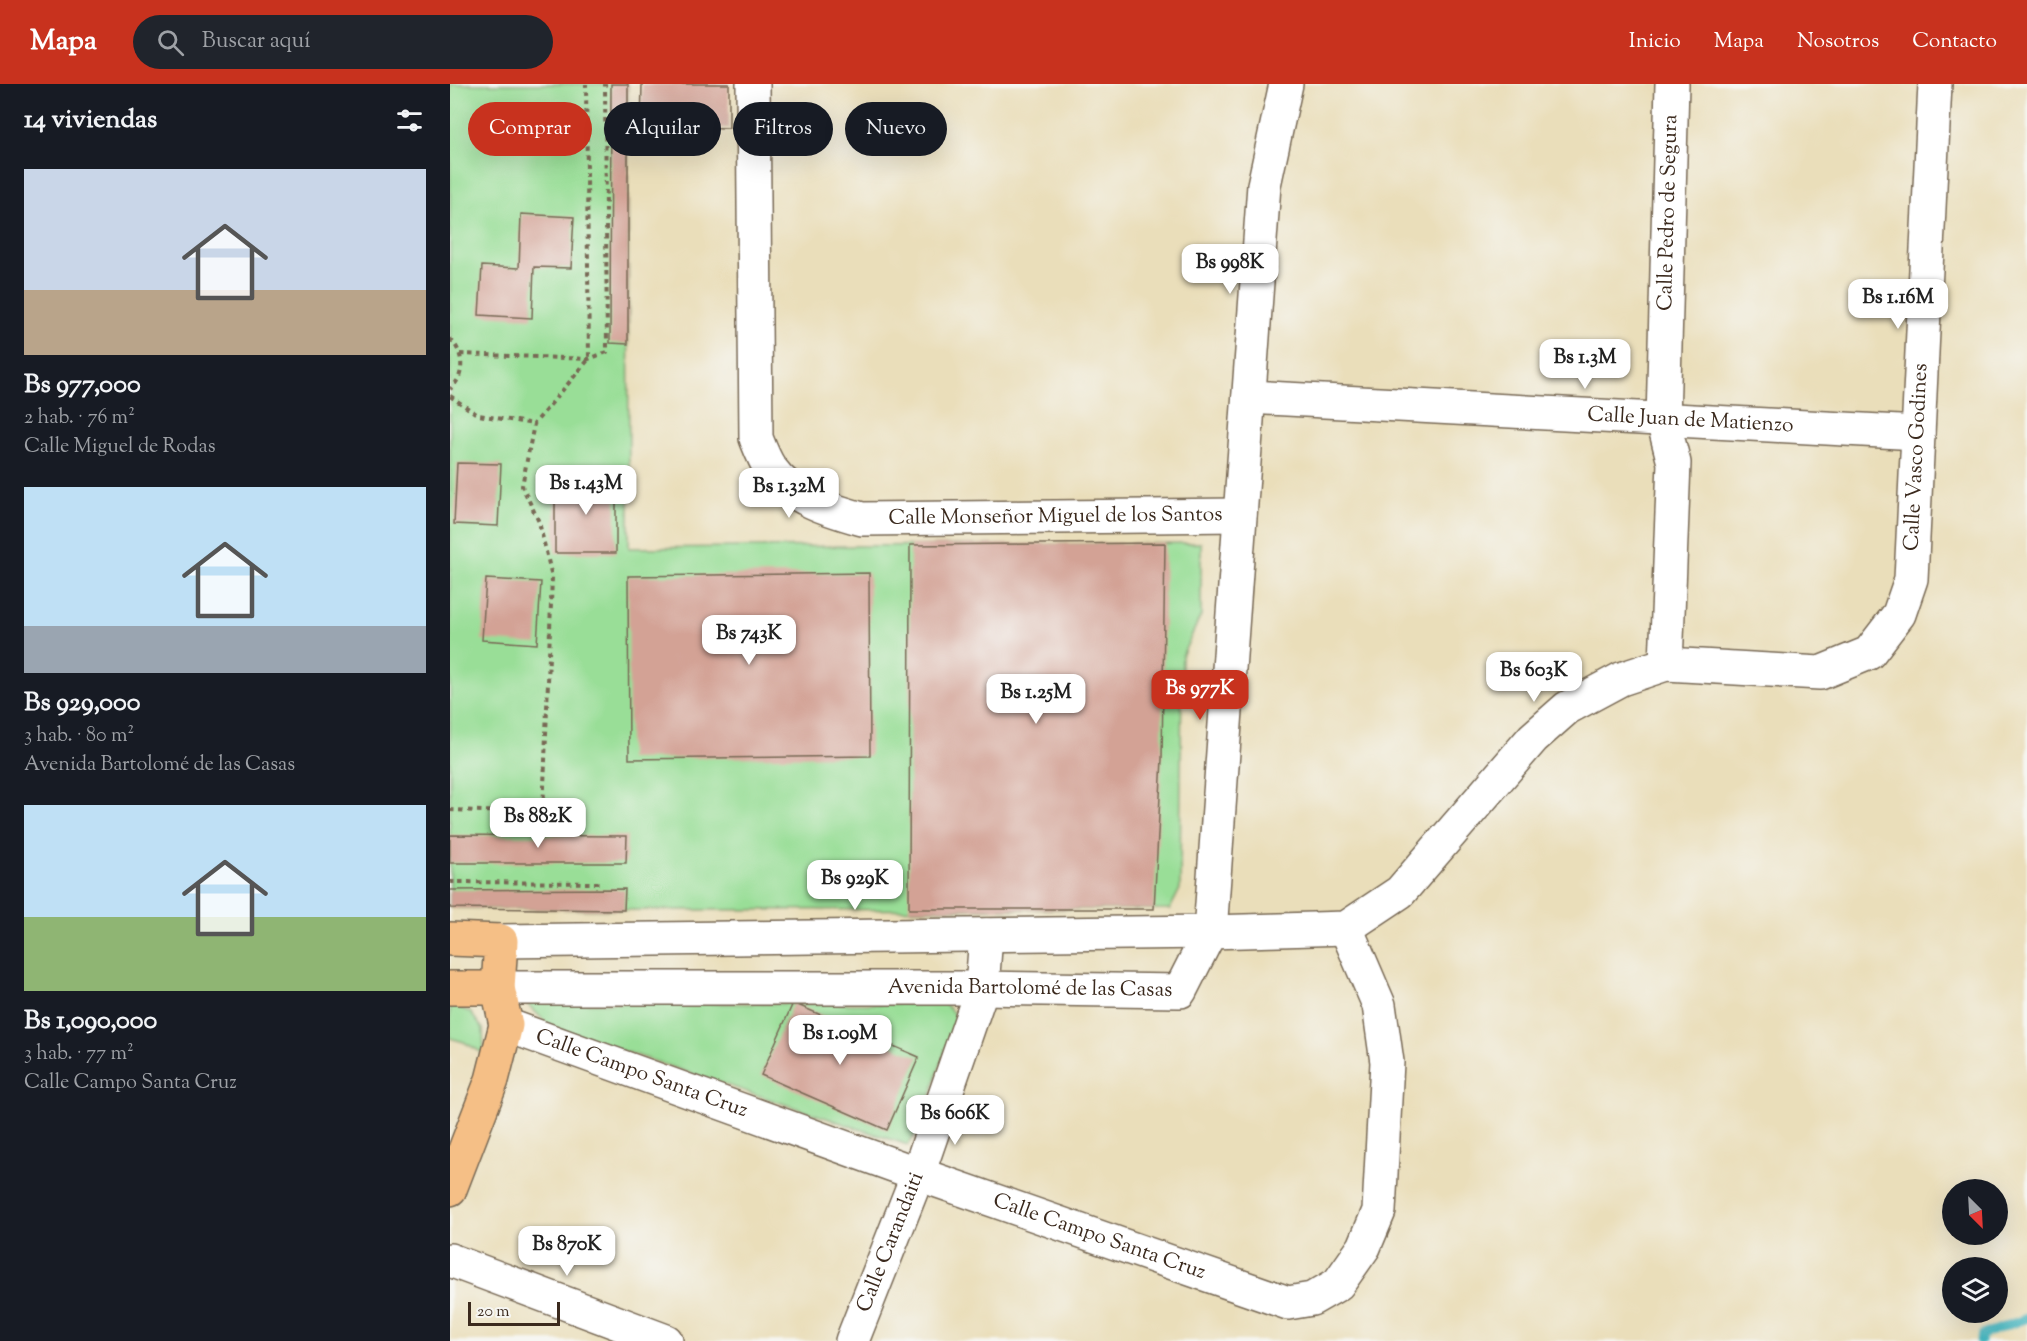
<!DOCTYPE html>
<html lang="es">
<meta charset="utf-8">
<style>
body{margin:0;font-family:"Sorts Mill Goudy",serif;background:#20242c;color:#f1f3f6;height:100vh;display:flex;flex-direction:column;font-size:22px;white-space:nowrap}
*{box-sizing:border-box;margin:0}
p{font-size:20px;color:#9ea1a6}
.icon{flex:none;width:33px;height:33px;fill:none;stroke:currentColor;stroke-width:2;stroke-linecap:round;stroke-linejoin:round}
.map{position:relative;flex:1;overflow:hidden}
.drawer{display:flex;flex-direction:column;background:#171b24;width:450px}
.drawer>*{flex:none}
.top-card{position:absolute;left:18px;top:18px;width:570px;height:54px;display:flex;gap:12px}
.needle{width:39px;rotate:156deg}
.buttons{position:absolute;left:1492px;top:1095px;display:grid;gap:12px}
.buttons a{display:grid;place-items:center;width:66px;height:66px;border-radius:50%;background:#171b24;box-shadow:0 6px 24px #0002;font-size:30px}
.scale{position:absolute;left:18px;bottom:15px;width:92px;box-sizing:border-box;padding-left:6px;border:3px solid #3b2a1e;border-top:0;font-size:16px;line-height:21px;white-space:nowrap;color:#3b2a1e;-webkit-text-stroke:4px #f6f6f2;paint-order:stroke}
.price{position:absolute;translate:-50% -51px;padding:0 14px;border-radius:12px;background:#fff;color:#222;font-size:20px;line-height:39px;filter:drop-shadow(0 2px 3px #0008)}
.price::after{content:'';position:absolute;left:50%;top:36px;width:18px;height:14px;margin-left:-9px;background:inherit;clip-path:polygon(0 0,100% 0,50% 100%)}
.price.selected{background:#c8321e;color:#fff}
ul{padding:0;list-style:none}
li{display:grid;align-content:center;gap:12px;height:318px;padding:0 24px}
li span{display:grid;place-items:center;height:186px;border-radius:0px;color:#555}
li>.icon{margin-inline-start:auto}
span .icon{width:108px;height:108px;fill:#fffc;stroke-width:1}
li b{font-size:26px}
h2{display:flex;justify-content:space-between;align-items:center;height:72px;padding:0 24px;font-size:26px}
.pill{padding:0 21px;border-radius:27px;background:#171b24;box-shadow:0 6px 24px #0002;font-size:21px;line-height:54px}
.pill.selected{background:#c8321e;color:#fff}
header{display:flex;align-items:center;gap:36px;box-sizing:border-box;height:84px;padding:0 30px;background:#c8321e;color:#fff}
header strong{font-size:28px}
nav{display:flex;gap:33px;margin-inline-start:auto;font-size:21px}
.search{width:420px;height:54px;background:#20242c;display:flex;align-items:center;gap:15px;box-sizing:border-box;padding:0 21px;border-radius:33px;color:#9ea1a6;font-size:22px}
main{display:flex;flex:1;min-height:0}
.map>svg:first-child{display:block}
.green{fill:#99de97;stroke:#6a845a;stroke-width:1.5}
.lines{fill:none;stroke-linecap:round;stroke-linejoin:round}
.stream{stroke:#46b6bf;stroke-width:9}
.building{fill:#d3a295}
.minor-casing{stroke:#786955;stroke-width:36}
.major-casing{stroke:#786955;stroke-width:36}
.path{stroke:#786955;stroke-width:4;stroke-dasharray:4.5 4.5;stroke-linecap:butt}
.minor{stroke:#fff;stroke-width:33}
.major{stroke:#f5bf86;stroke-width:33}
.tree{fill:#969475}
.labels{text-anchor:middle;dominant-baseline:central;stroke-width:6;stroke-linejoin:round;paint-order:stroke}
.street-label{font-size:21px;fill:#3b2a1e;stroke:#f6f6f2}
</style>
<header>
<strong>Mapa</strong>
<div class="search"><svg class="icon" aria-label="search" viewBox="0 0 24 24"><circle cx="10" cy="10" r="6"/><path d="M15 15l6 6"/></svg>Buscar aquí</div>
<nav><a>Inicio</a><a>Mapa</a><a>Nosotros</a><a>Contacto</a></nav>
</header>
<main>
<section class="drawer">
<h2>14 viviendas<svg class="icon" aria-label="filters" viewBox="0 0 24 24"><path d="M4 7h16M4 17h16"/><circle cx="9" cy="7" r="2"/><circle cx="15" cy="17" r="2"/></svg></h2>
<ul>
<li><span style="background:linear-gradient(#c9d6e8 65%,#b9a48a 0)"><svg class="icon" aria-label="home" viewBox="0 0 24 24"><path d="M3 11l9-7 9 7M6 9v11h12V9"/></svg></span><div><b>Bs 977,000</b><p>2 hab. · 76 m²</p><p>Calle Miguel de Rodas</p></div></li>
<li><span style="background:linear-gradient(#bfe0f5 75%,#9aa5b1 0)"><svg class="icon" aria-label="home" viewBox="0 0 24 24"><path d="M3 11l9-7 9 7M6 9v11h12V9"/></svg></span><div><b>Bs 929,000</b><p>3 hab. · 80 m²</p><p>Avenida Bartolomé de las Casas</p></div></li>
<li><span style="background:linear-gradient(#bfe0f5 60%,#8fb573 0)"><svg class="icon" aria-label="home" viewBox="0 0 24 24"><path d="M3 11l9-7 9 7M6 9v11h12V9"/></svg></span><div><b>Bs 1,090,000</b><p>3 hab. · 77 m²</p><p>Calle Campo Santa Cruz</p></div></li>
</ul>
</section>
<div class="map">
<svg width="1577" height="1257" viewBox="0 0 1577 1257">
<rect width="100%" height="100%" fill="#f6f6f2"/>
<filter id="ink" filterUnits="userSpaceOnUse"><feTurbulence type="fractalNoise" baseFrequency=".0167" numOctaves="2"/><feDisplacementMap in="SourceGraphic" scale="12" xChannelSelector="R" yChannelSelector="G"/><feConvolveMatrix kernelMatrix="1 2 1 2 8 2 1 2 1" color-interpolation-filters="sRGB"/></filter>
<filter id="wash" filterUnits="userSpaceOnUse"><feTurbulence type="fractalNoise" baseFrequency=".008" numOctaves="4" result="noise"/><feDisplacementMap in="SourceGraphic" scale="24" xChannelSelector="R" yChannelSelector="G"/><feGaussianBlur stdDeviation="1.35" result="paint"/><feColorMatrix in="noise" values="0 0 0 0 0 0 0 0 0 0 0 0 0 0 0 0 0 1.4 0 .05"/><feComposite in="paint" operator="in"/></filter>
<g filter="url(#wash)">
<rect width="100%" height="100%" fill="#eadeba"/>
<!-- green -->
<g class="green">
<path d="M 0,0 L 178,0 L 179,464 L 751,459 L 751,531 L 732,572 L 730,805 L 720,825 L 174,826 L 0,824 Z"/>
<path d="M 76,919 L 495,920 L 506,932 L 471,1042 L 458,1061 L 101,943 Z"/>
<path d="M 0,920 L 20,928 L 33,945 L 34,970 L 14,958 L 0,954 Z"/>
</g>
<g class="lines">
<!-- stream -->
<path class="stream" d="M 1530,1257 L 1532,1251 L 1577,1234"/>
</g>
<g id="blocks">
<!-- building -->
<g class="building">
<path d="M 161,0 L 178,0 L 178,260 L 160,259 Z"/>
<path d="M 192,0 L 279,0 L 279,44 L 191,42 Z"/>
<path d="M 71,130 L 124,133 L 121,184 L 84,183 L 82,234 L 29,231 L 32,182 L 69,184 Z"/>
<path d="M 7,379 L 51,380 L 48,442 L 4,440 Z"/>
<rect x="105" y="394" width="61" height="75"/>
<path d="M 715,459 L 712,675 L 704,825 L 459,825 L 460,461 Z"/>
<path d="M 419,489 L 420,672 L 179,675 L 178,492 Z"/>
<path d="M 36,495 L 91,498 L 87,560 L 32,556 Z"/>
<path d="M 0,751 L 177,752 L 176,779 L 0,779 Z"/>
<path d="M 175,805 L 174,826 L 0,824 L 0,806 Z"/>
<path d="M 343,919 L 469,973 L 437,1046 L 311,991 Z"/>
</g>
</g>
</g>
<g filter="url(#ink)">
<use href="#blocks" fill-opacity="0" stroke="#786955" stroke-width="1.5"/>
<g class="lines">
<defs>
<g id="minor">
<path id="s1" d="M 303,0 L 306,354 C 310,364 314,375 320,384 C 342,415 377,425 412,435 L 790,431"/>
<path id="s2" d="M 799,313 L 1468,349"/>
<path id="s3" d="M 1216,580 L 1224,379 L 1213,336 L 1222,0"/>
<path id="s4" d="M 51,857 L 760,848 L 896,844 L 950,808 L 1083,654 L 1117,624 L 1171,595 L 1216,580 L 1370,589 L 1419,569 L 1449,530 L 1461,495 L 1485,0"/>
<path id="s5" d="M 48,904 L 532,904 L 730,907 L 760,848 L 814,101 L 836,0"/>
<path id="s6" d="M 56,941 L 468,1090 L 838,1219 L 862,1215 L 888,1200 L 914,1163 L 929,1127 L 937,978 L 929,921 L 896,844"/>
<path d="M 0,1176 L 216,1257"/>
<path id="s7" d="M 402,1257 L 468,1090 L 532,904 L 536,851"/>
</g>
<g id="major">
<path d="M 0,855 L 51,857 L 48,904 L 56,941 L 42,996 L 0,1105"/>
<path d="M 0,904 L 48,904"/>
</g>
</defs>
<!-- minor casing -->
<use href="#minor" class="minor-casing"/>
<!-- major casing -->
<use href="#major" class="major-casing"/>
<!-- path -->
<g class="path">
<path d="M 0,255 C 14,268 16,292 0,305"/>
<path d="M 10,270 L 139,275 L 157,268 L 155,0"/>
<path d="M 0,312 L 28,331 L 84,340"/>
<path d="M 0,726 L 93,729 L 102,493 L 89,438 L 72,402 L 84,340 L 139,275 L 136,0"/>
<path d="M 0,798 L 153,799"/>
</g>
<!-- minor -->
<use href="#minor" class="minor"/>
<!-- major -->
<use href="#major" class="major"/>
</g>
<!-- trees -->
<circle class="tree" cx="29" cy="50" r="9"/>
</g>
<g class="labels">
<!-- street labels -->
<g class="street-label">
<text stroke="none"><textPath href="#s3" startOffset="453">Calle Pedro de Segura</textPath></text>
<text stroke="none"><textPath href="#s2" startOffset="442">Calle Juan de Matienzo</textPath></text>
<text stroke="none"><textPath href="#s4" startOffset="1683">Calle Vasco Godines</textPath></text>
<text stroke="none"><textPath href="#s1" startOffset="688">Calle Monseñor Miguel de los Santos</textPath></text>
<text stroke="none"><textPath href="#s5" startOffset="532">Avenida Bartolomé de las Casas</textPath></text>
<text stroke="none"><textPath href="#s6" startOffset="144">Calle Campo Santa Cruz</textPath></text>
<text stroke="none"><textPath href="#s6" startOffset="630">Calle Campo Santa Cruz</textPath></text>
<text stroke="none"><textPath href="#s7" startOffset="106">Calle Carandaiti</textPath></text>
</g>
</g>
</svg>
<div class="buttons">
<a><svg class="needle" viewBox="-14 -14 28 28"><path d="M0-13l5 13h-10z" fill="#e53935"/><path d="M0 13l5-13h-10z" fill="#9ea1a6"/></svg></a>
<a><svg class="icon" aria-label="layers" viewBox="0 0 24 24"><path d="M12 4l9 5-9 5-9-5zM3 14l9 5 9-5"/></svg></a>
</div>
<div class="scale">20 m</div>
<b class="price" style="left:780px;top:211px">Bs 998K</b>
<b class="price" style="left:1448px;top:246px">Bs 1.16M</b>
<b class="price" style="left:1135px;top:306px">Bs 1.3M</b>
<b class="price" style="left:136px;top:432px">Bs 1.43M</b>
<b class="price" style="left:339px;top:435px">Bs 1.32M</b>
<b class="price" style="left:299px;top:582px">Bs 743K</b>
<b class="price" style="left:1084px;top:619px">Bs 603K</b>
<b class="price selected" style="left:750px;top:637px">Bs 977K</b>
<b class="price" style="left:586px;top:641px">Bs 1.25M</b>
<b class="price" style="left:88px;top:765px">Bs 882K</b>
<b class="price" style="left:405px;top:827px">Bs 929K</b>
<b class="price" style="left:390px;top:982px">Bs 1.09M</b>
<b class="price" style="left:505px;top:1062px">Bs 606K</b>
<b class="price" style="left:117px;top:1193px">Bs 870K</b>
<div class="top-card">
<a class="pill selected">Comprar</a>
<a class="pill">Alquilar</a>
<a class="pill">Filtros</a>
<a class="pill">Nuevo</a>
</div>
</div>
</main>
